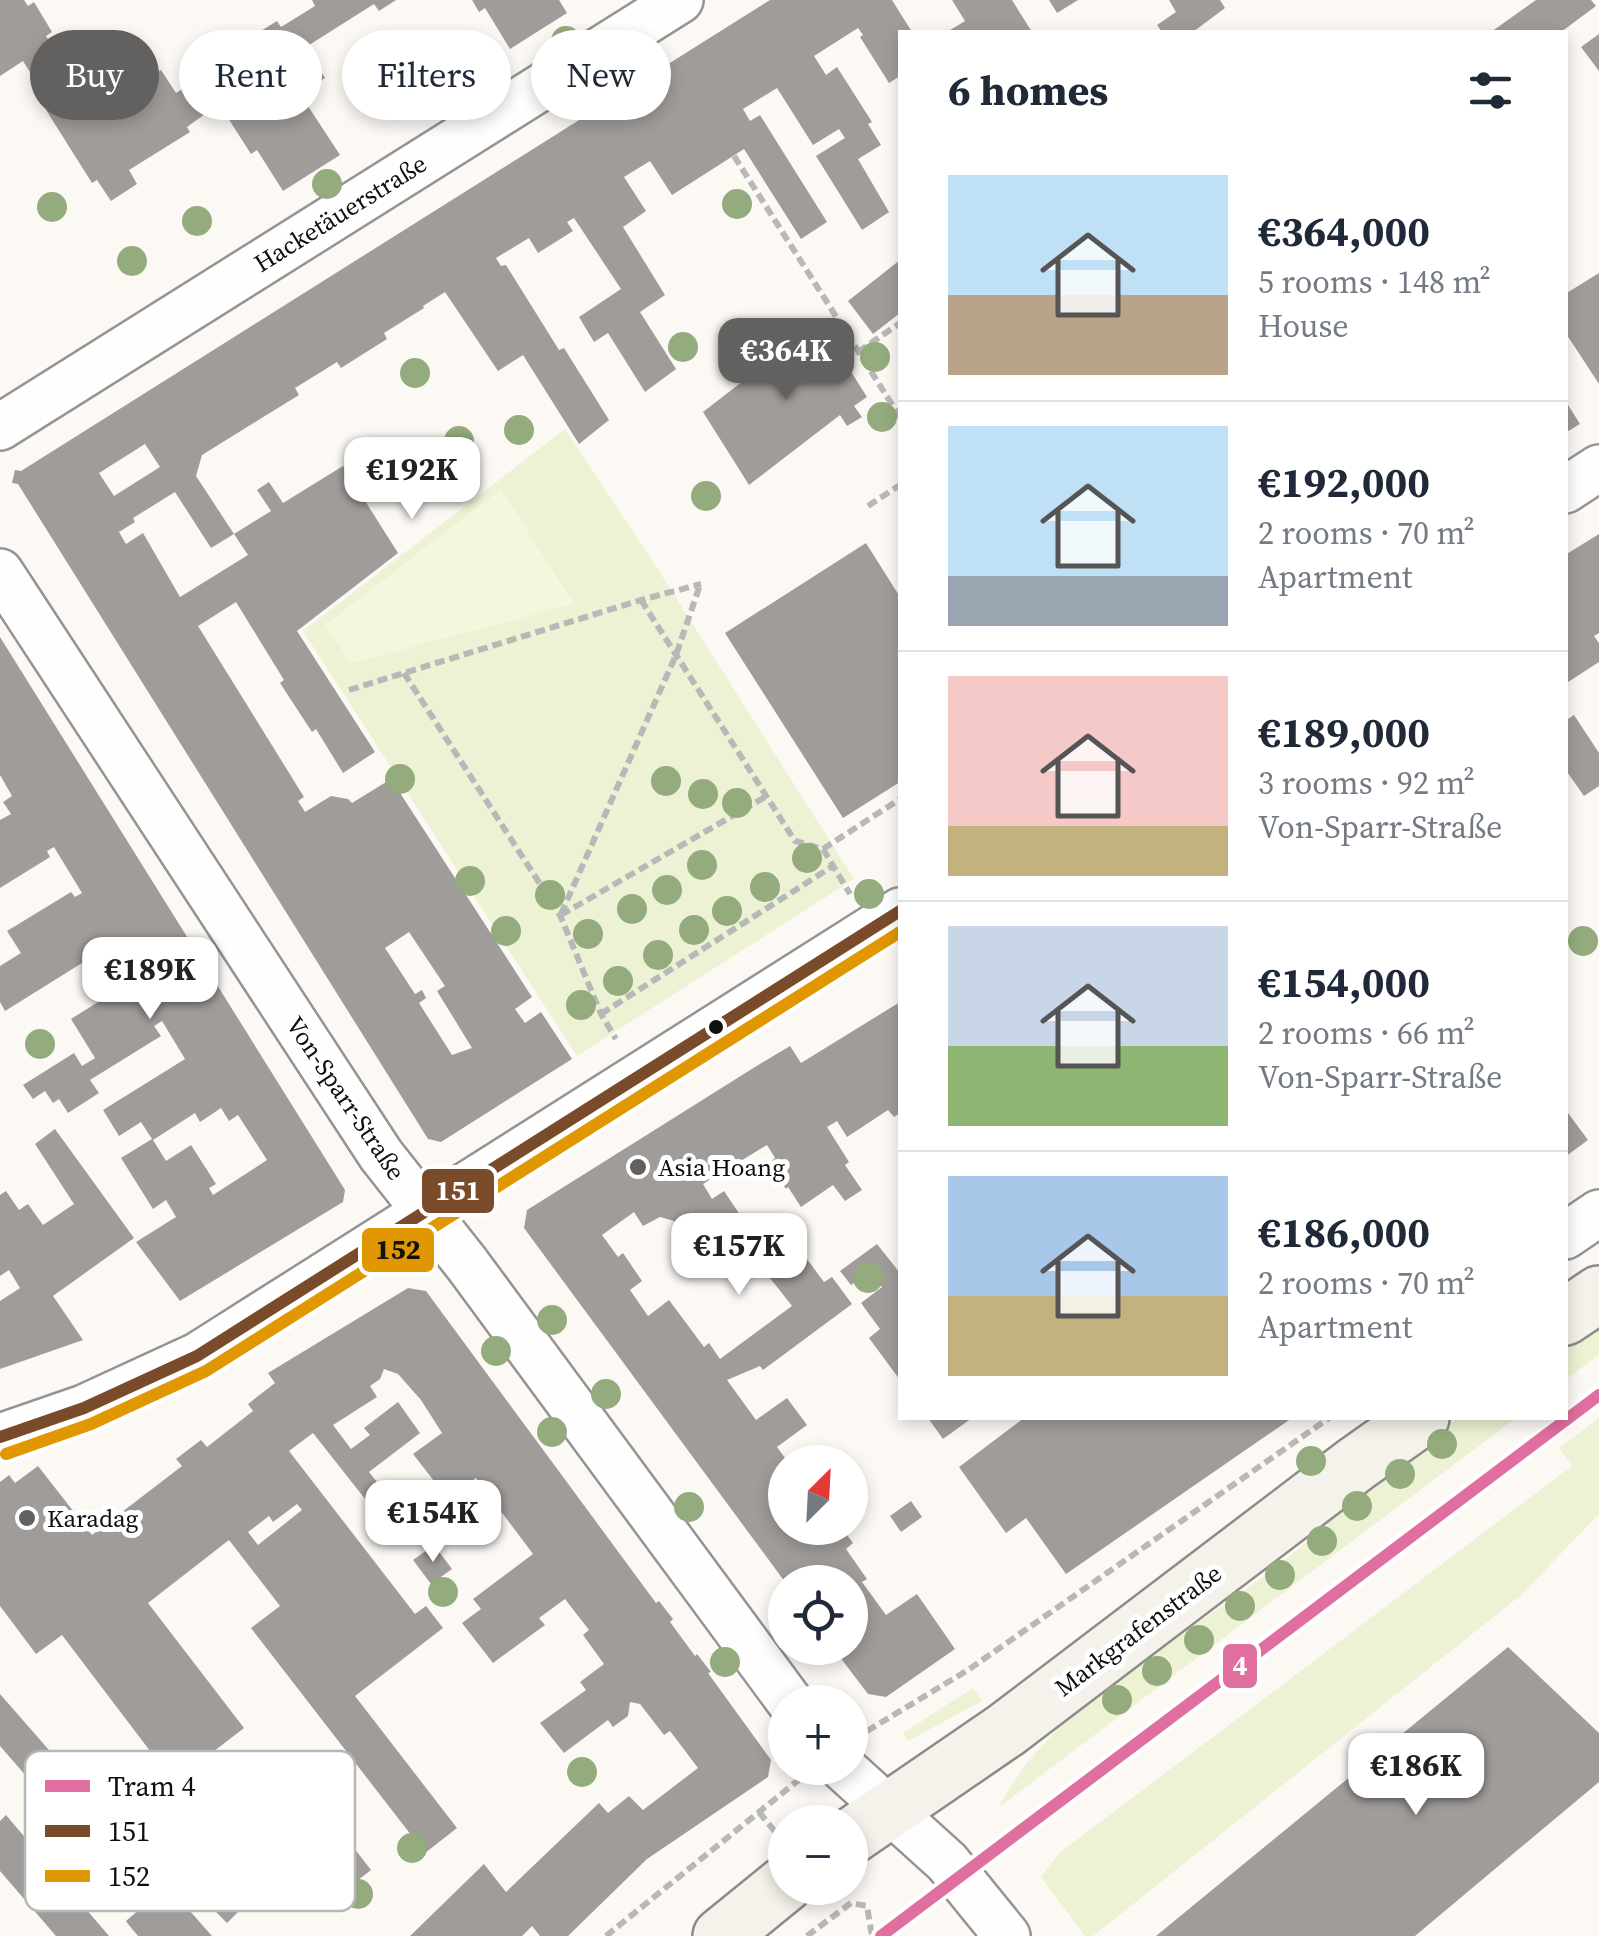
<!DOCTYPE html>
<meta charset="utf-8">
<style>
body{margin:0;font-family:"Source Serif 4",serif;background:#f6f6f7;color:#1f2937;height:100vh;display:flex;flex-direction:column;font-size:38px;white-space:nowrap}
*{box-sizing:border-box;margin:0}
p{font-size:32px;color:#747a83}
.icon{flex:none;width:55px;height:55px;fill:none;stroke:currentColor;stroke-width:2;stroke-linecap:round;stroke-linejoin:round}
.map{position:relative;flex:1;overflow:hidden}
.drawer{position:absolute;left:898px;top:30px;width:670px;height:1390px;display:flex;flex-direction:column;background:#fff;border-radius:0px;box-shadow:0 5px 15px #0003}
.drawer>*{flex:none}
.top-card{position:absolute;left:30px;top:30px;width:718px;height:90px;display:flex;gap:20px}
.needle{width:65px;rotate:24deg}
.controls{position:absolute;left:768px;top:1445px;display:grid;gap:20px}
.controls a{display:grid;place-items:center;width:100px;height:100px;border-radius:50%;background:#fff;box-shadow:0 5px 15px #0003;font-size:50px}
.price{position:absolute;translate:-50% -85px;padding:0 22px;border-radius:20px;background:#fff;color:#222;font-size:32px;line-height:65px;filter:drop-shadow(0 2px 5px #0008)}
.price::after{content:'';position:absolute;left:50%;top:60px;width:30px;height:22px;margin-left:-15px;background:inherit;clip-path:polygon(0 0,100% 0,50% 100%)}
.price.on{background:#626160;color:#fff}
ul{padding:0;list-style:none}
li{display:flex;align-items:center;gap:30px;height:250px;padding:0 50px}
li+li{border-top:2px solid #e0e1e3}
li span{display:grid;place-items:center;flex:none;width:280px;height:200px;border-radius:0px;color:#555}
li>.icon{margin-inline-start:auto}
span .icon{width:120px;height:120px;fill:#fffc;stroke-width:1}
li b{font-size:42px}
h2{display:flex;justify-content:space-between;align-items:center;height:120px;padding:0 50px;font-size:42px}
.tag{padding:0 35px;border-radius:45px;background:#fff;box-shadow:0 5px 15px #0003;font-size:35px;line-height:90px}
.tag.on{background:#626160;color:#fff}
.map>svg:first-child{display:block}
.green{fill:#ecf2d3}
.pitch{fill:#f4f6de}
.building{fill:#a09c9a;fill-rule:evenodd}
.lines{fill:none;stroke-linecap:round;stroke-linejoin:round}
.street-casing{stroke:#969493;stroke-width:50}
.secondary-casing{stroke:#8c8b89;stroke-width:60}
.path{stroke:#b9b8b8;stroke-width:6;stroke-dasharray:10 5;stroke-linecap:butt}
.street{stroke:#fffefe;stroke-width:45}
.secondary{stroke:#f5f2eb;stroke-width:55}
.bus-1-casing{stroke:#fff;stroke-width:20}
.bus-2-casing{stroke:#fff;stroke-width:20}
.bus-1{stroke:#7a4b2a;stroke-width:12}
.bus-2{stroke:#e09702;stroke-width:12}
.tram-1-casing{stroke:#fff;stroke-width:20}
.tram-1{stroke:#e06e9f;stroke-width:12}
.tree{fill:#93ab7d}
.bus-dot{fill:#0f0f0f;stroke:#fff;stroke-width:4}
.poi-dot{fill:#626160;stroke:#fff;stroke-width:4}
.labels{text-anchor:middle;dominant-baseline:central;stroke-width:10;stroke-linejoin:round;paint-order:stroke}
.street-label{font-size:25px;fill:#0f0f0f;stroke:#fff}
.poi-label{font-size:25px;fill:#0f0f0f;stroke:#fff;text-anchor:start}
.key{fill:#fff;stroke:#b7b7b7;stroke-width:2.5}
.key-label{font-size:28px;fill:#0f0f0f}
.line-badge{stroke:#fff;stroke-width:4}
.badge-label{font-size:28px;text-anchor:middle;font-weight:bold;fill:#fff}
.pale-badge-label{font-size:28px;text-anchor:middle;font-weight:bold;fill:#111}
</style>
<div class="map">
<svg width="1599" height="1936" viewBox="0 0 1599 1936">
<rect width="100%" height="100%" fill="#fcf9f5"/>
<!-- green -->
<g class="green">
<path d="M 565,429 L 659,571 L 854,879 L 577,1056 L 303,631 Z"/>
<path d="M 1599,1319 L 1599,1355 L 1565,1380 L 1565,1343 Z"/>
<path d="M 1459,1418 L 1516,1418 L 999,1807 C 1057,1697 1181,1641 1275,1568 C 1310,1542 1339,1510 1372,1481 C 1399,1458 1429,1438 1459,1418 Z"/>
<path d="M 1599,1418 L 1599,1514 L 1521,1595 L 1093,1936 L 1085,1936 L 1041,1877 L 1058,1854 L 1572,1466 L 1559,1448 Z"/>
<path d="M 973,1688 L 982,1701 L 908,1741 L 903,1733 Z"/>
</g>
<!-- pitch -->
<path class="pitch" d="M 501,489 L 574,604 L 351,663 L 325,625 Z"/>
<!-- building -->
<g class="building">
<path d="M 0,0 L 24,0 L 28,6 L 34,2 L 52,32 L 46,36 L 75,81 L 100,66 L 119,96 L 161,70 L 176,93 L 244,51 L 240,44 L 277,21 L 281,27 L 315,6 L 312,0 L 396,0 L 379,11 L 374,4 L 306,47 L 325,78 L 295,97 L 303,110 L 308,106 L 340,155 L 283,191 L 257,150 L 251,154 L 219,104 L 187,127 L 190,132 L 129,170 L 137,184 L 111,201 L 97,180 L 92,183 L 46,110 L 52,107 L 23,61 L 0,76 Z"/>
<path d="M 472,0 L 559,0 L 567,13 L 510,49 L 485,8 L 479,12 Z"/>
<path d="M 770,0 L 892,0 L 912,32 L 900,32 L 900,76 L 889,83 L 860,37 L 863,35 L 858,28 L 814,56 L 826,75 L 837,67 L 872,122 L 868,124 L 881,145 L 858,159 L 889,212 L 862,230 L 816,156 L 845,138 L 839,129 L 813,145 L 777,88 L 743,109 L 750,121 L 760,115 L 827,222 L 801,239 L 744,149 L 672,195 L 650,161 L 624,177 L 646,211 L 623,227 L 665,295 L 640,312 L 676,369 L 645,392 L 608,333 L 594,342 L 579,317 L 621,289 L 574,218 L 567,222 L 573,231 L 538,253 L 529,238 L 496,258 L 501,266 L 506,265 L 559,350 L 564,348 L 609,420 L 579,444 L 523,355 L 498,371 L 445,292 L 423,306 L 424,308 L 384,333 L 387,339 L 341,368 L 337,362 L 295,388 L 299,395 L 202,455 L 196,476 L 234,534 L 271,511 L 257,490 L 269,482 L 283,503 L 343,466 L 398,553 L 297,631 L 375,752 L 343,773 L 316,729 L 312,732 L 280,683 L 284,680 L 236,602 L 198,626 L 304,797 L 298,801 L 305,812 L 331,796 L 348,799 L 352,803 L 391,779 L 532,997 L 515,1009 L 525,1023 L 541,1012 L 572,1059 L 441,1142 L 428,1139 L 18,484 L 12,483 L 15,470 L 21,471 ZM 145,444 L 160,467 L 114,496 L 99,473 ZM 175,492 L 211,548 L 234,534 L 248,555 L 180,597 L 143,533 L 126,544 L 119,532 L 135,522 L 133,518 ZM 409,932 L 445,986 L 437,991 L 472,1048 L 452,1055 L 419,1003 L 426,998 L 422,990 L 415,994 L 385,948 Z"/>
<path d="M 952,0 L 1012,0 L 1032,32 L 947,32 L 965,21 Z"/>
<path d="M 1049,0 L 1078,0 L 1057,13 Z"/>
<path d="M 1169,0 L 1220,0 L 1225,8 L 1193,32 L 1162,32 L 1157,25 L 1176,12 Z"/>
<path d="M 1536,0 L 1591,0 L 1596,6 L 1561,32 L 1491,32 Z"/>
<path d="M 1599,34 L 1599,71 L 1581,47 Z"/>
<path d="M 900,260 L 900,313 L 873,334 L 848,301 Z"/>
<path d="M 1599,273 L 1599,384 L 1565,332 L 1565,294 Z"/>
<path d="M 819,321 L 867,397 L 854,406 L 862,417 L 847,426 L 840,415 L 749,485 L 703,412 L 792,343 L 790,338 L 795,335 L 798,339 Z"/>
<path d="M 1565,400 L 1580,424 L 1565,433 Z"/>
<path d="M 1599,534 L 1599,633 L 1594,636 L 1599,643 L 1599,662 L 1565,684 L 1565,555 Z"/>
<path d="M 866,543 L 900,597 L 900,782 L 843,818 L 725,633 Z"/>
<path d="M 0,637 L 345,1190 L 343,1202 L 180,1301 L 136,1242 L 176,1217 L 166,1200 L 153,1209 L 121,1158 L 152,1139 L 141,1122 L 119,1136 L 103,1110 L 185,1059 L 162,1021 L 154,1026 L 161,1036 L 90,1080 L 99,1093 L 68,1113 L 59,1099 L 53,1103 L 45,1091 L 33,1099 L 23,1085 L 74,1053 L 82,1066 L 95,1058 L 71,1019 L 133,980 L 111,945 L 5,1011 L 0,1002 L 0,966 L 21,953 L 7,931 L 71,892 L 75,897 L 82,893 L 54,847 L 47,851 L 50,857 L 0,888 L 0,820 L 11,814 L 3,802 L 12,796 L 0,775 ZM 221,1108 L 229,1121 L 238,1115 L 267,1160 L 213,1195 L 209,1188 L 216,1184 L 191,1145 L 166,1161 L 153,1140 L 195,1113 L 200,1122 Z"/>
<path d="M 1574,715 L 1599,753 L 1599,786 L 1584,796 L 1565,769 L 1565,721 Z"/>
<path d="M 900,1002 L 900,1113 L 894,1117 L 888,1110 L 847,1137 L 837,1121 L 827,1127 L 849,1162 L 845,1165 L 862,1190 L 845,1201 L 833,1185 L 801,1207 L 788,1187 L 786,1189 L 769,1163 L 775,1158 L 767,1145 L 703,1184 L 712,1199 L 724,1191 L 755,1237 L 778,1220 L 824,1282 L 832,1277 L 852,1304 L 763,1370 L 760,1366 L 727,1380 L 756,1420 L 787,1398 L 807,1425 L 777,1447 L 788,1462 L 785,1462 L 785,1528 L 842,1528 L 853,1543 L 846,1549 L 867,1579 L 862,1582 L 886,1615 L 917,1594 L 955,1649 L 886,1697 L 868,1694 L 833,1648 L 850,1648 L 850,1582 L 785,1582 L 524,1228 L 527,1210 L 755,1067 L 790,1046 L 801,1063 ZM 634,1212 L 643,1226 L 660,1217 L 674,1221 L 679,1230 L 677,1235 L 706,1274 L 744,1245 L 792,1306 L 720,1359 L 709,1343 L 704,1347 L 669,1300 L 648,1316 L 630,1290 L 642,1281 L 623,1253 L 618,1257 L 602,1235 Z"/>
<path d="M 1565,1109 L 1588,1140 L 1565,1157 Z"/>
<path d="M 55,1129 L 134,1238 L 53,1296 L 83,1340 L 0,1369 L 0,1301 L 20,1288 L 9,1270 L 0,1276 L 0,1195 L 6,1191 L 19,1210 L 28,1204 L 43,1225 L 74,1204 L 35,1144 Z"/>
<path d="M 877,1244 L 900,1273 L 900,1380 L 869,1338 L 880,1329 L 861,1303 L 882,1287 L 871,1272 L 851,1285 L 840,1271 Z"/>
<path d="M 408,1288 L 426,1291 L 656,1603 L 659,1601 L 673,1619 L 670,1622 L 695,1656 L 697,1654 L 711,1672 L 708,1673 L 771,1760 L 768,1777 L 647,1859 L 568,1936 L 540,1936 L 532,1926 L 522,1936 L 410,1936 L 484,1864 L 506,1892 L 599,1803 L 608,1813 L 629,1796 L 643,1810 L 698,1768 L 670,1731 L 664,1735 L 640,1704 L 630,1702 L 628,1716 L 613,1727 L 608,1720 L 564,1753 L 540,1723 L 586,1690 L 580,1682 L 604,1664 L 583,1635 L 589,1630 L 565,1599 L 539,1618 L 545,1625 L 493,1663 L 462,1623 L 481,1609 L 473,1599 L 533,1554 L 476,1478 L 448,1499 L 413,1454 L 442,1433 L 421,1400 L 398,1374 L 384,1369 L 380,1379 L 370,1386 L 377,1397 L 333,1425 L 351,1449 L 370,1435 L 364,1428 L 398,1402 L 420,1433 L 369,1472 L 415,1530 L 399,1542 L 313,1433 L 289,1451 L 415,1614 L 426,1606 L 443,1628 L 355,1696 L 457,1828 L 425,1853 L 251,1628 L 280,1606 L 229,1540 L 148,1603 L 244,1728 L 200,1762 L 233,1806 L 255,1784 L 286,1760 L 371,1870 L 340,1894 L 326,1875 L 298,1897 L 262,1853 L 223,1892 L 240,1910 L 227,1923 L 180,1876 L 194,1862 L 186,1854 L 210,1830 L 62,1635 L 36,1654 L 0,1606 L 0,1482 L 9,1475 L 15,1483 L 38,1466 L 92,1535 L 182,1466 L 176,1459 L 201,1440 L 207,1447 L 253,1411 L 248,1404 L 275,1383 L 268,1373 ZM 297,1504 L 302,1510 L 258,1545 L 248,1532 L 269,1516 L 273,1522 Z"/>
<path d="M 928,1418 L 972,1418 L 943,1439 Z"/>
<path d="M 1024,1418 L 1292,1418 L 1066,1574 L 1026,1518 L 1006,1533 L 959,1467 Z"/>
<path d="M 911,1501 L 922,1517 L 901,1532 L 890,1516 Z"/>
<path d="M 434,1545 L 452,1569 L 431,1584 L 413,1560 Z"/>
<path d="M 1508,1647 L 1599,1733 L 1599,1782 L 1415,1936 L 1156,1936 Z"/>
<path d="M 0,1694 L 167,1885 L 212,1936 L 138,1936 L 128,1924 L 126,1921 L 141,1908 L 102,1864 L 90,1875 L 76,1859 L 89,1848 L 0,1746 Z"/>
<path d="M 6,1815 L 51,1868 L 109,1936 L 56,1936 L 0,1871 L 0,1821 Z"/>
</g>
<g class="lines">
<defs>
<g id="street">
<path d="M 0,427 L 680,0"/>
<path d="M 1565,490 L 1599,468"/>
<path d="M 0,572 L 381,1155 L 467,1264 L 790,1702"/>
<path d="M 1565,1236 L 1599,1213"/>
<path d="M 0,1437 L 84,1408 L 197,1356 L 900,911"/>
<path d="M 843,1768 L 947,1862 L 1007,1936"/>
</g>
<g id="secondary">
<path d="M 1565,1317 L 1599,1294"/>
<path d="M 850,1837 L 1006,1730 L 1356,1464 L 1421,1418"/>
<path d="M 721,1936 L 785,1884"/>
</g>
</defs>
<!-- street casing -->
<use href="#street" class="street-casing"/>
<!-- secondary casing -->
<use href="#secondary" class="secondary-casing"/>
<!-- path -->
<g class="path">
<path d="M 734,156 L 900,417"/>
<path d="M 858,352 L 900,323"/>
<path d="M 868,506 L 900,485"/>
<path d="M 641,600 L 795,841 L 823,849 L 850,894"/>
<path d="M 404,673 L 560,915 L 601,1014 L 616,1039"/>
<path d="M 349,690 L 641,600 L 701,584"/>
<path d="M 823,849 L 900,799"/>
<path d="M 561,914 L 676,655 L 700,585"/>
<path d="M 561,915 L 767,796"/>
<path d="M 601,1014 L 833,866"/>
<path d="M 867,1731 L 968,1670 L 1329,1418"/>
<path d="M 759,1812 L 781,1839"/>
<path d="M 606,1936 L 801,1778"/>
<path d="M 807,1936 L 851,1903 L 867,1906 L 872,1936"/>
</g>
<!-- street -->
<use href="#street" class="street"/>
<!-- secondary -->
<use href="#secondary" class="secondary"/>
<defs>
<path id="bus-1" d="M 0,1437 L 84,1408 L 197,1356 L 900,911"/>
<path id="bus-2" d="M 6,1454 L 91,1424 L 206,1371 L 900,932"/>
</defs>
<!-- bus-1 casing -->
<use href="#bus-1" class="bus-1-casing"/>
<!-- bus-2 casing -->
<use href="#bus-2" class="bus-2-casing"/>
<!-- bus-1 -->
<use href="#bus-1" class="bus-1"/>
<!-- bus-2 -->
<use href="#bus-2" class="bus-2"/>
<defs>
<path id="tram-1" d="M 881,1936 L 1599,1395"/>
</defs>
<!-- tram-1 casing -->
<use href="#tram-1" class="tram-1-casing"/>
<!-- tram-1 -->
<use href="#tram-1" class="tram-1"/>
</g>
<!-- trees -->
<g class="tree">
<circle cx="566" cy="41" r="15"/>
<circle cx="490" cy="86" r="15"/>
<circle cx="327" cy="184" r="15"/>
<circle cx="737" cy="204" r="15"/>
<circle cx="52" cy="207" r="15"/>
<circle cx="197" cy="221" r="15"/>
<circle cx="132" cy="261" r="15"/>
<circle cx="683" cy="347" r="15"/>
<circle cx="875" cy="357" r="15"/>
<circle cx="415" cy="373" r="15"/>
<circle cx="882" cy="417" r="15"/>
<circle cx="519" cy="430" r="15"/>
<circle cx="459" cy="441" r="15"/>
<circle cx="706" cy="496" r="15"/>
<circle cx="400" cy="779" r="15"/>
<circle cx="666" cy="781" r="15"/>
<circle cx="703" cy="794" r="15"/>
<circle cx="737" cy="803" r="15"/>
<circle cx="807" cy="858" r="15"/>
<circle cx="702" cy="865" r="15"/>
<circle cx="470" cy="881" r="15"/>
<circle cx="765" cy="887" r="15"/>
<circle cx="667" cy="890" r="15"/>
<circle cx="869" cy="894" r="15"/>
<circle cx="550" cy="895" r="15"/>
<circle cx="632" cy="909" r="15"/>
<circle cx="727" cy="911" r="15"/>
<circle cx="694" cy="930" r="15"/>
<circle cx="506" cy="931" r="15"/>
<circle cx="588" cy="934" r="15"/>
<circle cx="1583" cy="941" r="15"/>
<circle cx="658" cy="955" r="15"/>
<circle cx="618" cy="981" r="15"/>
<circle cx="581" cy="1005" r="15"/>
<circle cx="40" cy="1044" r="15"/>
<circle cx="868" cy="1278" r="15"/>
<circle cx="552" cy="1320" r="15"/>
<circle cx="496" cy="1351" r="15"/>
<circle cx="606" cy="1394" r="15"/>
<circle cx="552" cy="1432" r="15"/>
<circle cx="1442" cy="1444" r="15"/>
<circle cx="1311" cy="1461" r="15"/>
<circle cx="1400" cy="1474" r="15"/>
<circle cx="1357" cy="1506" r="15"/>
<circle cx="689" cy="1507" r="15"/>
<circle cx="417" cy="1518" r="15"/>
<circle cx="1322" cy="1541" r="15"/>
<circle cx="1280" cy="1575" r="15"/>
<circle cx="443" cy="1592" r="15"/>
<circle cx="1240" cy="1606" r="15"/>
<circle cx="1199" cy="1640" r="15"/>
<circle cx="725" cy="1662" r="15"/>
<circle cx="1157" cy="1671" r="15"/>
<circle cx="1117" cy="1700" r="15"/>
<circle cx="582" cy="1772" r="15"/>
<circle cx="412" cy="1848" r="15"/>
<circle cx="358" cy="1894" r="15"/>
</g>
<!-- markers -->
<circle class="bus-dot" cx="716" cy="1027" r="9"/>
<g class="poi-dot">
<circle cx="638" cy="1167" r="10"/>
<circle cx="27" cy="1518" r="10"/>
</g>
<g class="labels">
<!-- street labels -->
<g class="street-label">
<text transform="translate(340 213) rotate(-32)">Hacketäuerstraße</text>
<text transform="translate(346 1098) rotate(56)">Von-Sparr-Straße</text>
<text transform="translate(1138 1630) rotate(-37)">Markgrafenstraße</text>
</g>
<!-- poi labels -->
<g class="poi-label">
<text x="658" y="1167">Asia Hoang</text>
<text x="47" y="1518">Karadag</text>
</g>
</g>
<!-- legend -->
<rect x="25" y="1751" width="330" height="160" rx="15" class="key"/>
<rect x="45" y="1780" width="45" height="12" fill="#e06e9f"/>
<rect x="45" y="1825" width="45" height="12" fill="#7a4b2a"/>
<rect x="45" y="1870" width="45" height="12" fill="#e09702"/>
<g class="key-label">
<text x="108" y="1796">Tram 4</text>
<text x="108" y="1841">151</text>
<text x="108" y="1886">152</text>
</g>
<g class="line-badge">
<rect x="420" y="1167" width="76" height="48" rx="10" fill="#7a4b2a"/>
<rect x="360" y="1226" width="76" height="48" rx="10" fill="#e09702"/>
<rect x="1221" y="1642" width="38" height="48" rx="10" fill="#e06e9f"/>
</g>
<g class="badge-label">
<text x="458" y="1200">151</text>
<text x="1240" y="1675">4</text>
</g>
<g class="pale-badge-label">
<text x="398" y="1259">152</text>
</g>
</svg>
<div class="controls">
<a><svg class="needle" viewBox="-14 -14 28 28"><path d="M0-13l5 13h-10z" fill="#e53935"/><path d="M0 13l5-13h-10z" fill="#747a83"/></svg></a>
<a><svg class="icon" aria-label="locate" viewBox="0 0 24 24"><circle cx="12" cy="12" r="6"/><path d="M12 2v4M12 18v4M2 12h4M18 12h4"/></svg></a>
<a>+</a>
<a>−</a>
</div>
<b class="price on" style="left:786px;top:403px">€364K</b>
<b class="price" style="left:412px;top:522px">€192K</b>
<b class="price" style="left:150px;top:1022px">€189K</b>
<b class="price" style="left:739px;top:1298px">€157K</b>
<b class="price" style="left:433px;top:1565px">€154K</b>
<b class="price" style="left:1416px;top:1818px">€186K</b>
<div class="top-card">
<a class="tag on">Buy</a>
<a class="tag">Rent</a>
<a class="tag">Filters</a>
<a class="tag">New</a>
</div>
<section class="drawer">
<h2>6 homes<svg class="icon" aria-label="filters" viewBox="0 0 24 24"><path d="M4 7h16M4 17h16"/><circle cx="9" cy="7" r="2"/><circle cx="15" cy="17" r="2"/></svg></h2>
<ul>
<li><span style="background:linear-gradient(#bfe0f5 60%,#b9a48a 0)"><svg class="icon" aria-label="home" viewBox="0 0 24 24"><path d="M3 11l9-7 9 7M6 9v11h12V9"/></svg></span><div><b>€364,000</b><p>5 rooms · 148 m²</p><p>House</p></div></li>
<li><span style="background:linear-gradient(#bfe0f5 75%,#9aa5b1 0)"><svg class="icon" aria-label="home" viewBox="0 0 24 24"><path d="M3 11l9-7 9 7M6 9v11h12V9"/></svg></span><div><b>€192,000</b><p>2 rooms · 70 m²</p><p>Apartment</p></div></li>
<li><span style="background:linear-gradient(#f6c9c9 75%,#c2b280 0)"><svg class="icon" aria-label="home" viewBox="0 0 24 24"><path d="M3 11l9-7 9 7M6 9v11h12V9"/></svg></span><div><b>€189,000</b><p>3 rooms · 92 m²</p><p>Von-Sparr-Straße</p></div></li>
<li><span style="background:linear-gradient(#c9d6e8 60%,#8fb573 0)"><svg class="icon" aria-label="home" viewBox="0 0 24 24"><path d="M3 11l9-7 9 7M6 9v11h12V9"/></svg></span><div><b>€154,000</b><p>2 rooms · 66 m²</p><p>Von-Sparr-Straße</p></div></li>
<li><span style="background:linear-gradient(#a9c7e8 60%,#c2b280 0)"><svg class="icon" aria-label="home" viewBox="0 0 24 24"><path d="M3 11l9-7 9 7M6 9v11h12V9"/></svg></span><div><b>€186,000</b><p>2 rooms · 70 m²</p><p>Apartment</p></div></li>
</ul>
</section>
</div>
